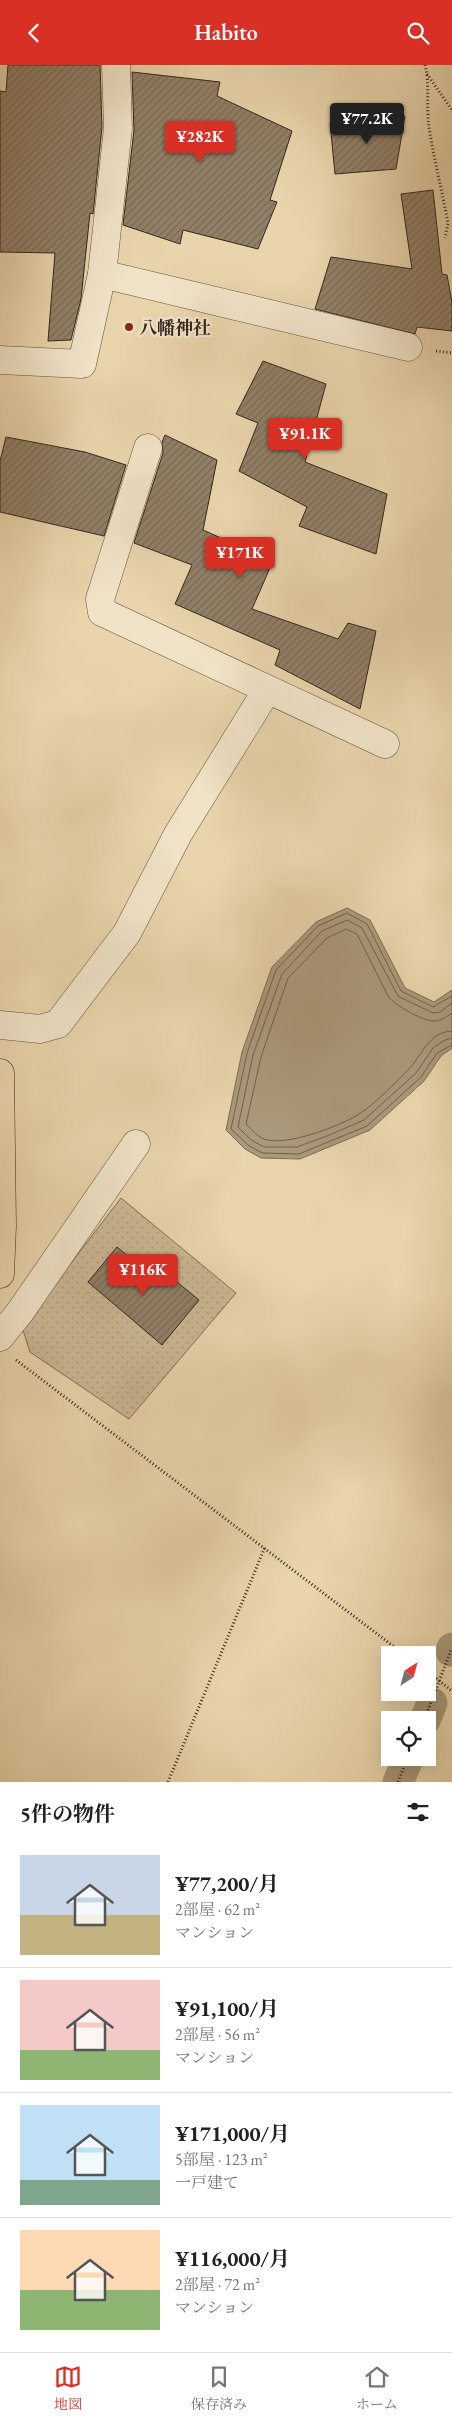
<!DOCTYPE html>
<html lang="ja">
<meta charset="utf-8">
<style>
body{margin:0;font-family:"EB Garamond","Noto Serif JP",serif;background:#f6f6f6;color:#202124;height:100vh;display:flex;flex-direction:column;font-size:19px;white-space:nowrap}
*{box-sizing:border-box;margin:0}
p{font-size:16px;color:#757577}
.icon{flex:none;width:28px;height:28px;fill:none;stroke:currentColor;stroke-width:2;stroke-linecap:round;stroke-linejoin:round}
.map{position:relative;height:1717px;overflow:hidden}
.details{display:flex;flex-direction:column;background:#fff;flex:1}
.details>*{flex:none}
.needle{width:32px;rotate:36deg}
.tools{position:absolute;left:381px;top:1581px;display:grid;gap:10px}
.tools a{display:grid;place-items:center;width:55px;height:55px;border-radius:0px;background:#fff;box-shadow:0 5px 20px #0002;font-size:25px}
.price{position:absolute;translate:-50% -42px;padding:0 11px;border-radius:5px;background:#d93025;color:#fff;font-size:16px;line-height:32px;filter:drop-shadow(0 1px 2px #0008)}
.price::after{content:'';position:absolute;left:50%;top:30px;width:15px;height:11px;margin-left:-8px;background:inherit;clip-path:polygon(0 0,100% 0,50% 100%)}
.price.on{background:#222;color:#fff}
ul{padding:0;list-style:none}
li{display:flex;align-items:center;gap:15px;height:125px;padding:0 20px}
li+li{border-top:1px solid #e0e0e0}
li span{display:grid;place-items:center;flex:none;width:140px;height:100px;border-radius:0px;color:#555}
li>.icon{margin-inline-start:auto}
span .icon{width:60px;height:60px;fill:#fffc;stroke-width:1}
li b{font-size:21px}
h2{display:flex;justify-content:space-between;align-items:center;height:60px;padding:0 20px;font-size:21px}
header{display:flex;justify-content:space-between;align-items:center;height:65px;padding:0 20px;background:#d93025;color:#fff;font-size:22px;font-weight:600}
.dock{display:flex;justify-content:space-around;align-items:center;height:70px;border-top:1px solid #e0e0e0;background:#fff;font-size:14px;color:#757577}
.dock a{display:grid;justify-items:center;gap:2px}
.dock .on{color:#d93025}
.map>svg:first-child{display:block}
.park{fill:url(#park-dots);stroke:#7e6e59}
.water{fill:#ab997b;stroke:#7b6b56}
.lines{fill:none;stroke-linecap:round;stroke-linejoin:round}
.shore{stroke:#6f604d;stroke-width:1}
.canal{stroke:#ab997b;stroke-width:31}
.building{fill:url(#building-hatch);stroke:#33261f}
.minor-casing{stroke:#605242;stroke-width:29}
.major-casing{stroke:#33261f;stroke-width:29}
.path{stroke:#33261f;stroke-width:3;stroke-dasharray:1 2.5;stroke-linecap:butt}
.minor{stroke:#f1e3c8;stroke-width:28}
.major{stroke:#e9d4ab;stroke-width:28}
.poi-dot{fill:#8f2418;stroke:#f1e3c8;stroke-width:2}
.labels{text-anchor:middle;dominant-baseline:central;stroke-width:4.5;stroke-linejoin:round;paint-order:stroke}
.poi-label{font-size:18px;font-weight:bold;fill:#33261f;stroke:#f1e3c8;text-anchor:start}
</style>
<header><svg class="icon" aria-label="back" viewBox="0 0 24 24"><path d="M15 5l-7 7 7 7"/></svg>Habito<svg class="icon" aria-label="search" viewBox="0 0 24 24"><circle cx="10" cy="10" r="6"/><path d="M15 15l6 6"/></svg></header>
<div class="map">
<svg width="452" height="1717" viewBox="0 0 452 1717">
<defs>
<pattern id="park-dots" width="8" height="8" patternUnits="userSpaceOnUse" patternTransform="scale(1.25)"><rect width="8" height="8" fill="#cab693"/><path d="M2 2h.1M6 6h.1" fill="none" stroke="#ae9c7e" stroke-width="1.8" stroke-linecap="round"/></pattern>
<pattern id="building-hatch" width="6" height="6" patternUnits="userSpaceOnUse" patternTransform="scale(1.25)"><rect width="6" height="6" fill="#928068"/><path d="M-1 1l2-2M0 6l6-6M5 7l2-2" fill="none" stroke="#786955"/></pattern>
</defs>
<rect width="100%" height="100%" fill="#e9d4ab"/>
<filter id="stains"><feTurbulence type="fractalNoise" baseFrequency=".004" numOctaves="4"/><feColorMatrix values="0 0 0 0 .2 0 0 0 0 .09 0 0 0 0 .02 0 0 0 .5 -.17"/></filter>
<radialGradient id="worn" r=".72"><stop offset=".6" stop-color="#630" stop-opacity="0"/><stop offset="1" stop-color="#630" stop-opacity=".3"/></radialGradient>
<!-- park -->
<path class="park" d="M 121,1133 L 236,1228 L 129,1354 L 30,1287 L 22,1262 Z"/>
<!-- water -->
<path class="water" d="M 347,843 L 370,855 L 405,923 L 434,937 L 452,925 L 452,983 L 441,991 L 424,1016 L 370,1065 L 300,1094 L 261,1093 L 245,1084 L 226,1065 L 242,987 L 272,902 L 316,857 Z"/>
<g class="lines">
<!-- shore -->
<g class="shore">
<path d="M 452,931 L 433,942 L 401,926 L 367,859 L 347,848 L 318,861 L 276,905 L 247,988 L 231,1064 L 248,1080 L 262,1088 L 299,1089 L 367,1061 L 421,1012 L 437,988 L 452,980"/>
<path d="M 452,938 L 440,947 L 433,948 L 398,931 L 362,863 L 347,855 L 322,866 L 282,909 L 253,990 L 238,1062 L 251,1075 L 264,1082 L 297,1082 L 327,1071 L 364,1055 L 416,1008 L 433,983 L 445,975 L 452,973"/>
<path d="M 452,948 C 446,952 441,956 434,956 C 423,956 394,940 388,931 L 357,869 L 346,864 L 327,873 L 288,913 L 261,992 L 246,1059 C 252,1065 257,1071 264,1074 C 286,1082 340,1061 359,1049 C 375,1039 394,1019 408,1005 C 422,991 428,967 452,966"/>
</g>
<!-- canal -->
<g class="canal">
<path d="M 451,1586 L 452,1583"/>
<path d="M 425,1655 L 432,1638"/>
<path d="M 398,1717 L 409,1692"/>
</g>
</g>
<!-- building -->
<g class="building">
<path d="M 8,0 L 100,0 L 102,62 L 93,149 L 90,148 L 81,234 L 71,275 L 48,276 L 55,188 L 0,187 L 0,26 L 6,27 Z"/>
<path d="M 132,7 L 220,17 L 217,31 L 292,66 L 270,135 L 277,137 L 258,184 L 183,165 L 180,179 L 123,160 L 134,65 Z"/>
<path d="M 405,51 L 396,104 L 335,109 L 330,58 Z"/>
<path d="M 433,125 L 442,209 L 447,210 L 452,237 L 452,266 L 417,262 L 415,269 L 315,244 L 331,192 L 412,204 L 401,129 Z"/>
<path d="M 263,296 L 326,319 L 305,397 L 387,429 L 376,489 L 299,461 L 307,442 L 239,406 L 258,358 L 236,349 Z"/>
<path d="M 165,370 L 217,395 L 203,465 L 273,496 L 252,544 L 338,574 L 348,558 L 376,566 L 360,644 L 275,600 L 280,585 L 175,539 L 192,500 L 134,478 L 163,388 L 162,377 Z"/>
<path d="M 6,372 L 85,387 L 126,400 L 104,471 L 0,447 L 0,396 Z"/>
<path d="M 117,1182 L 164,1221 L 171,1212 L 199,1235 L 162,1280 L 88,1217 Z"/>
</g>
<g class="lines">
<defs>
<g id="minor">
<path d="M 102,209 L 408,282"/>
<path d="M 0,295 L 82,299 L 102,209 L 118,63 L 116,0"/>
<path d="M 148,383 L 100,534 L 102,547 L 385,679"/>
<path d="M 0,960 L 40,964 L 58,959 L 127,868 L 178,769 L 267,625"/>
<path d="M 0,1272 L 20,1247 L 136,1079"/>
</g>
<path id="major" d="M 0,1008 L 2,1161 L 0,1209"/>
</defs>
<!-- minor casing -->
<use href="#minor" class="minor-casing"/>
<!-- major casing -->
<use href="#major" class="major-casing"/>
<!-- path -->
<g class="path">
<path d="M 425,0 C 430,17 426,43 429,62 C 434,94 442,126 448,158 L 445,173"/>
<path d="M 427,9 L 452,45"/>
<path d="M 436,286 L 452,288"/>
<path d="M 16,1295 L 405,1590"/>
<path d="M 428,1607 L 452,1626"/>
<path d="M 424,1655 L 452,1583"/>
<path d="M 168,1717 L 265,1482"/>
<path d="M 398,1717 L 408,1692"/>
</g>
<!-- minor -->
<use href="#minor" class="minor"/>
<!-- major -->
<use href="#major" class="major"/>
</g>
<!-- markers -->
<circle class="poi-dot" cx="129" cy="262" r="5"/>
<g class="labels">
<!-- poi labels -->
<g class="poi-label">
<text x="139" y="262">八幡神社</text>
</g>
</g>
<rect width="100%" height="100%" filter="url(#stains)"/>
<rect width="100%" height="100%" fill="url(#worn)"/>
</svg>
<div class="tools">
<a><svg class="needle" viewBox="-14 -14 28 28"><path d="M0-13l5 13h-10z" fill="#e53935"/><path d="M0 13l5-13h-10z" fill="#757577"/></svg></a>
<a><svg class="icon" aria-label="locate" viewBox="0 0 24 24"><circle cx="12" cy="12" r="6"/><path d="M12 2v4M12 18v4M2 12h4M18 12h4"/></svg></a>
</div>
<b class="price on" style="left:367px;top:80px">¥77.2K</b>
<b class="price" style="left:200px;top:98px">¥282K</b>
<b class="price" style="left:305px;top:395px">¥91.1K</b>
<b class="price" style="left:240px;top:514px">¥171K</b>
<b class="price" style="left:143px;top:1231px">¥116K</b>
</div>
<section class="details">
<h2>5件の物件<svg class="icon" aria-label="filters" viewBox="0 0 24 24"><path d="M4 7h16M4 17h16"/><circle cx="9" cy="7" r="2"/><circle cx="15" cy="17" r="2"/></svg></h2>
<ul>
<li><span style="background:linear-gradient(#c9d6e8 60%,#c2b280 0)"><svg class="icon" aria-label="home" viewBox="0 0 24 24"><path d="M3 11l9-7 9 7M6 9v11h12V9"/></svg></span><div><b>¥77,200/月</b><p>2部屋 · 62 m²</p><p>マンション</p></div></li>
<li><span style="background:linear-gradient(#f6c9c9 70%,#8fb573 0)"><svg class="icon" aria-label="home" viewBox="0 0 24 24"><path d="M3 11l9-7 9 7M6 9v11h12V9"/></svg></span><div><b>¥91,100/月</b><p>2部屋 · 56 m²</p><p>マンション</p></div></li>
<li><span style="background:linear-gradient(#bfe0f5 75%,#7fa58c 0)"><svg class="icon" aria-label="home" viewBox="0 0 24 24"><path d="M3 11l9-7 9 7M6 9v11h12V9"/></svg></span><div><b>¥171,000/月</b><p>5部屋 · 123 m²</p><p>一戸建て</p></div></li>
<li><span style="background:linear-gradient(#ffd9b3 60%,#8fb573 0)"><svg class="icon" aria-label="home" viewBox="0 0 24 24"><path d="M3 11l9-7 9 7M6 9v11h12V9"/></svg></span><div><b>¥116,000/月</b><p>2部屋 · 72 m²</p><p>マンション</p></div></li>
</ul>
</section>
<nav class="dock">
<a class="on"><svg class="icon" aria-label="map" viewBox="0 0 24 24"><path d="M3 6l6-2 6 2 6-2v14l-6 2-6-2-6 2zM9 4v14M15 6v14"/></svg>地図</a>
<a><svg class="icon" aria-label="saved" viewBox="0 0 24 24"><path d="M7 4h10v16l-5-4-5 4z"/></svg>保存済み</a>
<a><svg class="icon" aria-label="home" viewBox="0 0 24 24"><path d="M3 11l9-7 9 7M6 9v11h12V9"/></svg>ホーム</a>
</nav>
